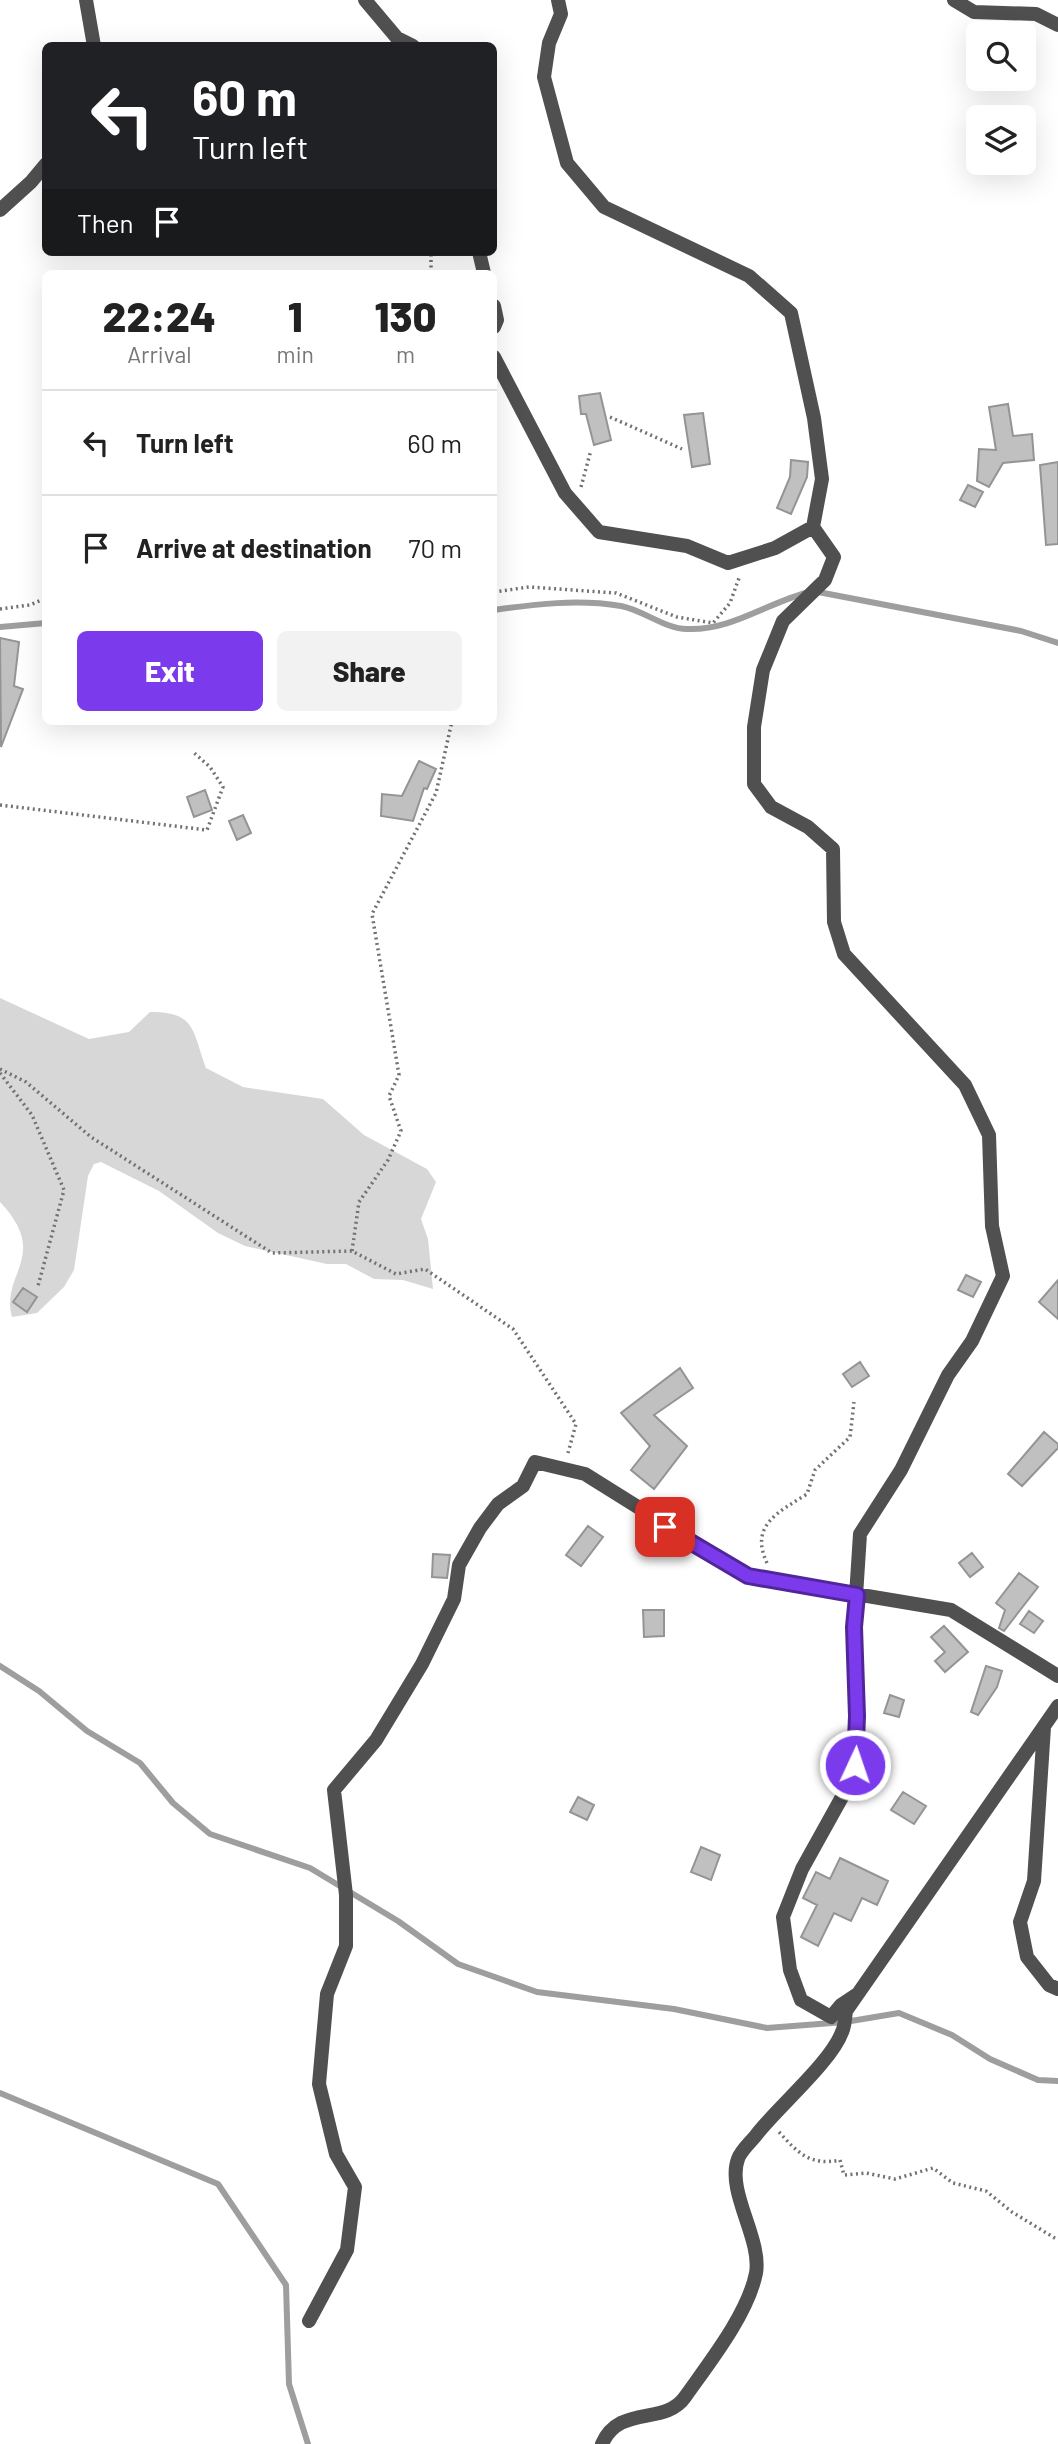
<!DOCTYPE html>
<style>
:root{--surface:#fff;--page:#f2f2f2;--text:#222;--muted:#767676;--line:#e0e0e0;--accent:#7c3aed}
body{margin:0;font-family:Barlow,sans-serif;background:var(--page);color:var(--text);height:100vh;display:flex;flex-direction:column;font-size:26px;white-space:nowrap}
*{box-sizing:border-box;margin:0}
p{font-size:23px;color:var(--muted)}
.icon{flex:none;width:38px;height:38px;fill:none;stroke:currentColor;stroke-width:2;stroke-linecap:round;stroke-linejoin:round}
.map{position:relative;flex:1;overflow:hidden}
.drawer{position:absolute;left:42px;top:270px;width:455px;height:455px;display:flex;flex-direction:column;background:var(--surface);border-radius:10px;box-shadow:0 7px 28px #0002}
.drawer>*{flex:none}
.banner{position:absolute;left:42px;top:42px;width:455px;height:214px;border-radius:10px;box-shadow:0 7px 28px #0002;background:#202124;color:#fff;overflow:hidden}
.tools{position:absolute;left:966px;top:21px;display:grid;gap:14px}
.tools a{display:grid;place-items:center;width:70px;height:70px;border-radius:10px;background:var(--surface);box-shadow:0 7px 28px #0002;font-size:35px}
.pin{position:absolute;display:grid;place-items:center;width:60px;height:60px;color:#fff;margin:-30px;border-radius:14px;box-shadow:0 4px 10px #0006}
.me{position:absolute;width:77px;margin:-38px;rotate:3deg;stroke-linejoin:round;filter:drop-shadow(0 0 5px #0008)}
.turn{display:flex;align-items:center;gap:24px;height:147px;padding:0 35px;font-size:32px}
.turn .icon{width:91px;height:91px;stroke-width:2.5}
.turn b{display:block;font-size:49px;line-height:60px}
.then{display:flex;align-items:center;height:66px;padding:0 35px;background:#0003;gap:14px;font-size:26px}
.eta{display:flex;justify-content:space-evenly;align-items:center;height:119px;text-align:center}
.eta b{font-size:42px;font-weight:800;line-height:49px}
.button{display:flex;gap:14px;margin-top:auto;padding:14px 35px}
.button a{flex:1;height:80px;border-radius:10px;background:var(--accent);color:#fff;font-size:28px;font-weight:800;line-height:80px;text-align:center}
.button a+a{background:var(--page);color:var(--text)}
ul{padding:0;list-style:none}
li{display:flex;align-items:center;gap:21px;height:105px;padding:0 35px;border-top:2px solid var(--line)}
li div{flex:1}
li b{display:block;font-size:26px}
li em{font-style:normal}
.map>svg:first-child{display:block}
.green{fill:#d7d7d7}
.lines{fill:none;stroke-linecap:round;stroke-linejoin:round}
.stream{stroke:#9e9e9e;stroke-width:6}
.building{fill:#c0c0c0;stroke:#949494;stroke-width:2}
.path{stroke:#727272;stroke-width:3.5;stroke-dasharray:2 3.5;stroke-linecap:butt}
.minor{stroke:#505050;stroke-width:14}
.route-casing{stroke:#51269a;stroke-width:18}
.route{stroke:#7c3aed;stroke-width:12}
</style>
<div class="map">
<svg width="1058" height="2444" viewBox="0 0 1058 2444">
<rect width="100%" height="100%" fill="#fff"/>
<!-- green -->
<path class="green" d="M 0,998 L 89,1039 L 129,1032 L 150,1012 C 196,1012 192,1030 206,1068 L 243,1087 L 323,1099 L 364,1135 L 427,1169 L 436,1182 L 421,1219 L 428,1239 L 433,1289 L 403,1280 L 374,1279 L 346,1264 L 327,1264 L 245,1246 L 218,1233 L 159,1191 L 101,1162 L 94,1164 L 88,1176 L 74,1270 L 64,1287 L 37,1313 L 12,1317 C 0,1273 51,1256 0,1202 Z"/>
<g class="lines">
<!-- stream -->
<path class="stream" d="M 494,610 C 536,604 578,599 621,606 C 643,610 665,629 687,629 C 733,631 769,601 813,591 L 1021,631 L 1058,643
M 0,627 L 46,623
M 0,1666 L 39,1691 L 87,1731 L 140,1763 L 173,1803 L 210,1834 L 310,1868 L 398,1921 L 458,1964 L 537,1992 L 674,2009 L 767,2028 L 845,2022 L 899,2013 L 952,2035 L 990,2059 L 1038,2080 L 1058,2081
M 0,2093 L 218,2184 L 286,2285 L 289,2384 L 308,2444"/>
</g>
<!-- building -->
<path class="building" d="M 600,393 L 611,440 L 594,445 L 586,414 L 581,414 L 579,396 Z
M 1008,404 L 1013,436 L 1032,434 L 1034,460 L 1003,463 L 989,487 L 977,481 L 979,449 L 996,450 L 989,407 Z
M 703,413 L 710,464 L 692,467 L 684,415 Z
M 791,460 L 808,462 L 807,477 L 791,514 L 777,508 L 790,477 Z
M 1058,462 L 1058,544 L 1046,545 L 1040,465 Z
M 968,485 L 983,492 L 975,507 L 960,500 Z
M 0,638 L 19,642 L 14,686 L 23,689 L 1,747 Z
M 419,761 L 436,769 L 427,789 L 424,788 L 413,821 L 381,816 L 382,794 L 402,796 Z
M 205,790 L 212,810 L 194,817 L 187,797 Z
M 243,815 L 251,833 L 237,840 L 229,821 Z
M 966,1275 L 981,1282 L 973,1297 L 958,1290 Z
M 1058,1280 L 1058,1319 L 1039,1302 Z
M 23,1288 L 37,1297 L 27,1312 L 13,1302 Z
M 860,1362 L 869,1376 L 852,1387 L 843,1374 Z
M 680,1368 L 693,1388 L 654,1415 L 687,1446 L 654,1489 L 631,1470 L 650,1446 L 621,1413 Z
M 1044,1432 L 1058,1444 L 1058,1448 L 1022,1486 L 1008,1474 Z
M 588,1526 L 603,1537 L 581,1566 L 566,1555 Z
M 972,1553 L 983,1567 L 970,1577 L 959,1563 Z
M 433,1554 L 450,1555 L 447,1578 L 432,1577 Z
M 1019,1573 L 1038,1587 L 1004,1631 L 999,1628 L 1005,1610 L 996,1603 Z
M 643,1610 L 664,1610 L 664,1636 L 644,1637 Z
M 1029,1611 L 1043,1621 L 1034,1633 L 1020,1624 Z
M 944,1626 L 968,1652 L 945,1672 L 935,1661 L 945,1652 L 931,1637 Z
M 986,1666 L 1002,1671 L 997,1687 L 978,1715 L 971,1712 Z
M 890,1695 L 904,1700 L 899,1717 L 884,1713 Z
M 903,1792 L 926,1806 L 914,1824 L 891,1810 Z
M 578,1797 L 594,1805 L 587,1820 L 570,1812 Z
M 701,1847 L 720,1855 L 711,1880 L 691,1872 Z
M 840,1858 L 888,1881 L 877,1905 L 862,1898 L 851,1921 L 834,1913 L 818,1946 L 801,1937 L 817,1905 L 803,1898 L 816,1872 L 830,1879 Z"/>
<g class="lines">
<!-- path -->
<path class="path" d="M 431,273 L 431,252
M 610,417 L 682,449
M 581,487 L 591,450
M 494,592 L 529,587 L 616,593 L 677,617 L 713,623 L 730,603 L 739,578
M 0,609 L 30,605 L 46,598
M 0,805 L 207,830 L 223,787 L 210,767 L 192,751
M 0,1069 L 26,1082 L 91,1137 L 272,1253 L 352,1251 L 396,1274 L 425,1269 L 513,1329 L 576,1424 L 568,1453
M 0,1073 L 32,1115 L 64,1190 L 38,1286
M 352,1251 L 359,1202 L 388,1160 L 401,1131 L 389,1096 L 399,1075 L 372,914 L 436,793 L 452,721
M 767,1563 C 749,1525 779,1512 807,1494 L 815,1470 L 850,1437 L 854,1402
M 779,2132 C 798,2153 810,2166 840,2160 L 844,2175 L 866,2173 L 895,2179 L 933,2168 L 953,2183 L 986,2191 L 1012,2212 L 1058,2240"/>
<!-- minor -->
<path class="minor" d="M 86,0 L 94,46
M 365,0 L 397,38 L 413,46
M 954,0 L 974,12 L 1036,14 L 1058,25
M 0,210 L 31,182 L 46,164
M 479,252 L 484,273
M 494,306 L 497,320 L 494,327
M 494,357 L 565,493 L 599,532 L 687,546 L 728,563 L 775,548 L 813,527 L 822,479 L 814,418 L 791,313 L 749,276 L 604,207 L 567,163 L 544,77 L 549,43 L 561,14 L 558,0
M 813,527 L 834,557 L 825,580 L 783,621 L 763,670 L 754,727 L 754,784 L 771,807 L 808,827 L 833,849 L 834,922 L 844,954 L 965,1085 L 989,1135 L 992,1226 L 1003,1276 L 972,1341 L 948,1375 L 901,1470 L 860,1534 L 854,1627 L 857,1716 L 854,1765 L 847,1788 L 802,1869 L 783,1917 L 790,1970 L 801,2000 L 831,2017 L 841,2005 L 856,1995
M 1044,1727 L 1034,1881 L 1020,1922 L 1027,1957 L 1049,1985 L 1058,1989
M 309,2321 L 347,2250 L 355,2187 L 336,2154 L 319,2084 L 327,1994 L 346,1946 L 346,1895 L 334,1790 L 376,1740 L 422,1664 L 454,1599 L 459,1565 L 480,1528 L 498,1504 L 523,1486 L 535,1462 L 585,1474 L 748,1576 L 951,1610 L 1058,1676
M 602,2444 C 619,2404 665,2426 685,2397 C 709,2363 748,2314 756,2273 C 762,2239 726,2191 738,2159 C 741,2150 752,2141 757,2134 C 779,2106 831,2062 842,2032 C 845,2026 845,2017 846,2011 L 1058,1706"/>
</g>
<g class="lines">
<defs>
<path id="route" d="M 665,1527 L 748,1576 L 857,1595 L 854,1627 L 857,1716 L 855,1765"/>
</defs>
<!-- route casing -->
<use href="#route" class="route-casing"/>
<!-- route -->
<use href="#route" class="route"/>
</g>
</svg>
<div class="tools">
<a><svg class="icon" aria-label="search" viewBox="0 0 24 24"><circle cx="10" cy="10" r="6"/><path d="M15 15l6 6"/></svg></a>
<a><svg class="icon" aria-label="layers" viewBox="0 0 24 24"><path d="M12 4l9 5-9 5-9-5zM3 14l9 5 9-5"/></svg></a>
</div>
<div class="pin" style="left:665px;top:1527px;background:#d93025"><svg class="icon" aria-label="arrive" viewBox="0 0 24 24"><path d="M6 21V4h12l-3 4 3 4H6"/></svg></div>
<svg class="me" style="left:855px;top:1765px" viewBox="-20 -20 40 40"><circle r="17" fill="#7c3aed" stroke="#fff" stroke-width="3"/><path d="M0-11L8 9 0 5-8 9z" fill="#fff"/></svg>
<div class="banner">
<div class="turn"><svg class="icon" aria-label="left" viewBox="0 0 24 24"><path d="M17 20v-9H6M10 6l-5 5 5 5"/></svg><div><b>60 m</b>Turn left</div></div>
<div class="then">Then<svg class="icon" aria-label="arrive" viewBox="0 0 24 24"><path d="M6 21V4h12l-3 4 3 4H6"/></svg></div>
</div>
<section class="drawer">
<div class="eta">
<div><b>22:24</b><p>Arrival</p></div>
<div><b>1</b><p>min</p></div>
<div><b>130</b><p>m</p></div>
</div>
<ul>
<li><svg class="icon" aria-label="left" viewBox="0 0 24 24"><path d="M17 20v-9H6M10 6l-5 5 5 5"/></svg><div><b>Turn left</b></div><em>60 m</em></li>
<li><svg class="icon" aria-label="arrive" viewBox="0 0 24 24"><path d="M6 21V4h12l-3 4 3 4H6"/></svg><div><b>Arrive at destination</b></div><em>70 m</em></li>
</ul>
<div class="button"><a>Exit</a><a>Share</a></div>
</section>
</div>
